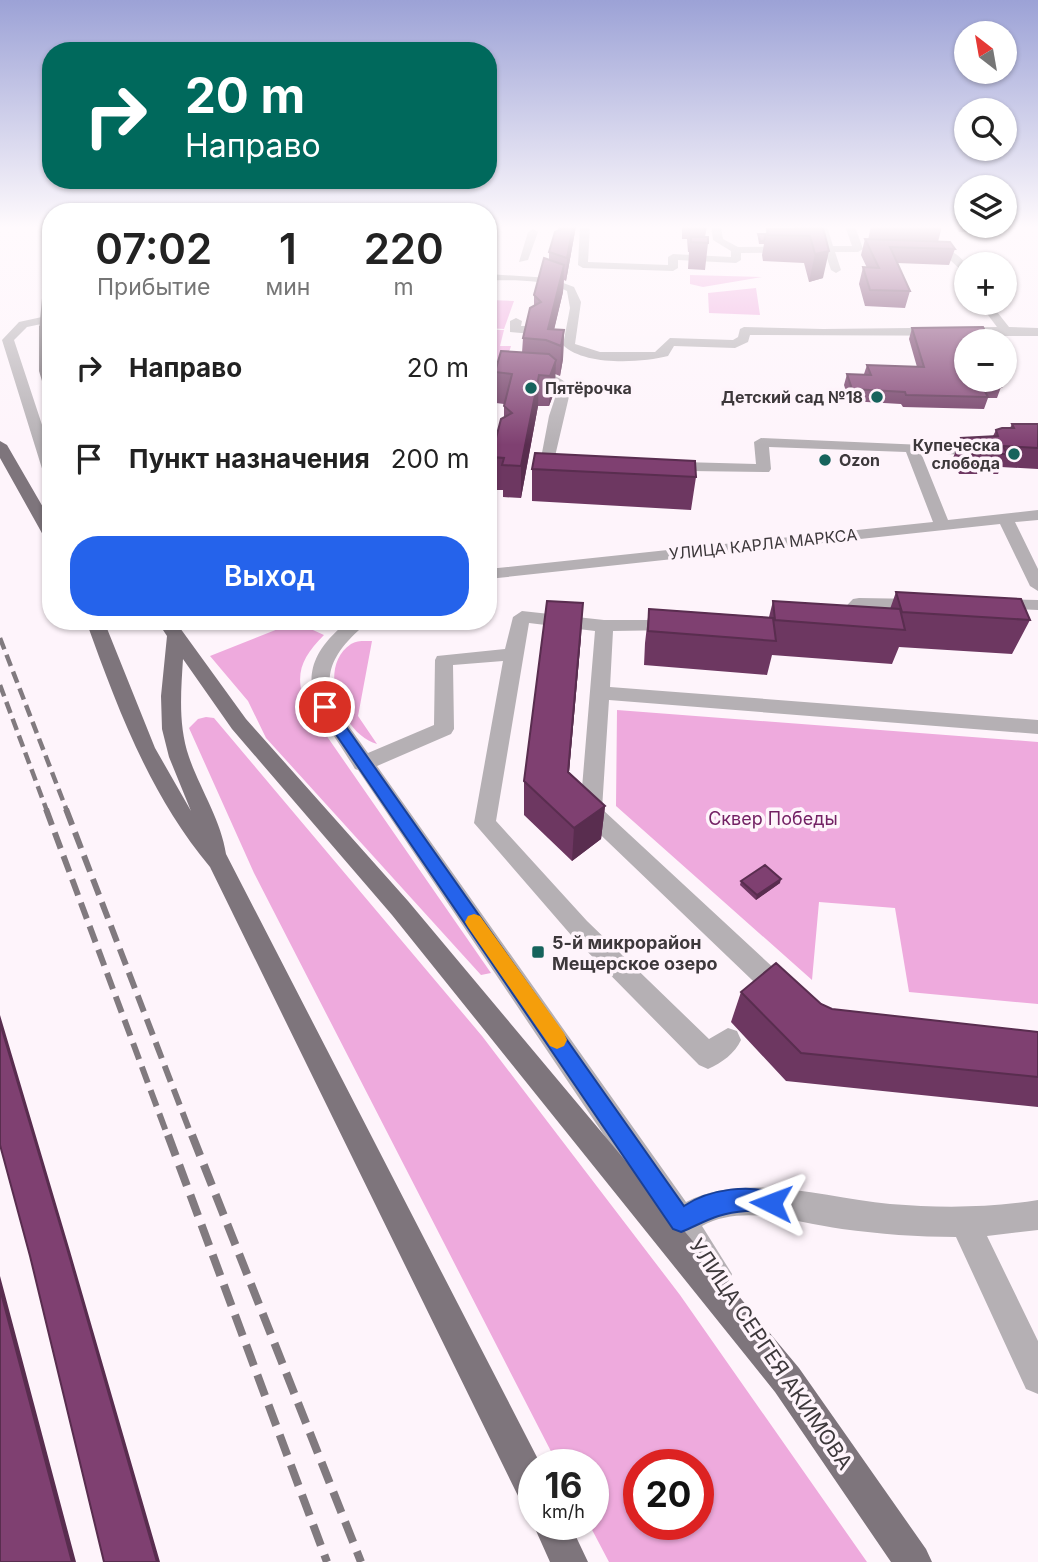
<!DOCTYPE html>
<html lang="ru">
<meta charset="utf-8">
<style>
:root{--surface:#fff;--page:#f6f6f6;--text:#222;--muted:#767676;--accent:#2563eb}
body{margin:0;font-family:Inter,sans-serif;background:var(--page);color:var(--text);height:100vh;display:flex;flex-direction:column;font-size:26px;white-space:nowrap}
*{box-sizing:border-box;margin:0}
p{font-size:23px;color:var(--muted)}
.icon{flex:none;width:38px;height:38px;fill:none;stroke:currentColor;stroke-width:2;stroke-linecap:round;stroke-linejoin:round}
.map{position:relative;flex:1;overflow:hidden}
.details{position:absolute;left:42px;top:203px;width:455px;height:427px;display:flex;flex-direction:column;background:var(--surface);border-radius:28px;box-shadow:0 2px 5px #0004}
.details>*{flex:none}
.hud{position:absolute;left:42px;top:42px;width:455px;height:147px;border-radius:28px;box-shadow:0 2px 5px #0004;background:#00695c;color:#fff;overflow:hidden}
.needle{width:46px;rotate:329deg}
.tools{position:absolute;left:954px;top:21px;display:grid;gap:14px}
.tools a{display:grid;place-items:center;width:63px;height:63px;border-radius:50%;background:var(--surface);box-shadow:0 2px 5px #0004;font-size:35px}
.speed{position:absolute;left:518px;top:1449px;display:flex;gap:14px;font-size:35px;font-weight:700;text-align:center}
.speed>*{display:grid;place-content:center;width:91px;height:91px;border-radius:50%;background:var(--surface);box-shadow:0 2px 5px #0004;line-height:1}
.speed small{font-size:18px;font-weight:400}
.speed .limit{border:10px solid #d22;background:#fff;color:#111}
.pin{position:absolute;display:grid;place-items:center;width:60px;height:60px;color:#fff;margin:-30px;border:4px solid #fff;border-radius:50%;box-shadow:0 2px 7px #0007}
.me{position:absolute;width:77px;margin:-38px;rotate:273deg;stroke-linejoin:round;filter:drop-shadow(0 0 5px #0008)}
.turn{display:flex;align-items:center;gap:24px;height:147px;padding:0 28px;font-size:32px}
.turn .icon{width:91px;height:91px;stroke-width:2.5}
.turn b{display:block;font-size:49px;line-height:60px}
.eta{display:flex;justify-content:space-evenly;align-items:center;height:119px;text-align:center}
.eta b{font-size:42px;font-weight:600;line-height:49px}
.cta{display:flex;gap:14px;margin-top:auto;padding:14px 28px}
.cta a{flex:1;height:80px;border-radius:28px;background:var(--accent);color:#fff;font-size:28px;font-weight:600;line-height:80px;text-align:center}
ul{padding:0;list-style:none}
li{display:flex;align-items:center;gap:21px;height:91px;padding:0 28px}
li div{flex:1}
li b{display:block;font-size:26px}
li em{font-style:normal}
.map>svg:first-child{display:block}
.green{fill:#ead;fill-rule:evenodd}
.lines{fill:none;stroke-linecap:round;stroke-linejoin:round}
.minor{fill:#b5b0b4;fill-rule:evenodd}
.major{fill:#7e757c;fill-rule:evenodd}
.rail-far2{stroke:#817a7f;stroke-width:4.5;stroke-dasharray:12 6;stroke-linecap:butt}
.rail-far1{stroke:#817a7f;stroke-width:6;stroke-dasharray:17 8;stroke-linecap:butt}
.rail{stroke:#817a7f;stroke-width:8;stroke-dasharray:22 10;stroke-linecap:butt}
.major-bridge{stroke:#7e757c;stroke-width:11}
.wall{fill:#6d3761}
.shaded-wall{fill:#592d4f}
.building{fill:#7f4071;stroke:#592d4f;stroke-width:2}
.route{fill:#2563eb;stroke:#184099;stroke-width:2}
.slow{fill:#f59e0b}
.poi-dot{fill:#16635c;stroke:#fef4fb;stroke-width:2.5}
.labels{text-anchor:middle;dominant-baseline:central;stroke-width:7;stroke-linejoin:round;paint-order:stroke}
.far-poi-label{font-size:16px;font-weight:bold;fill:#3d383b;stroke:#fef4fb;text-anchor:start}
.far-street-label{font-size:16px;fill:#3d383b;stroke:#fef4fb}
.park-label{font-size:18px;fill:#732164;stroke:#fef4fb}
.poi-label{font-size:18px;font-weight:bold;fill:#3d383b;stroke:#fef4fb;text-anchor:start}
.near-street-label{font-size:21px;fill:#3d383b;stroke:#fef4fb}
</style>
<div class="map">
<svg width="1038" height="1562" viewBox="0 0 1038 1562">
<rect width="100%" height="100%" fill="#fef4fb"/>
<!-- green -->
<path class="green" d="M 690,275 L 762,277 L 703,287 L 690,284 Z
M 756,288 L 760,315 L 709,313 L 708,293 Z
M 488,300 L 514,301 L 504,329 L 488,328 Z
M 488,330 L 504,330 L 500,346 L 511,346 L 504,368 L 488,371 Z
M 271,621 L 293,621 L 324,635 C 300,659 293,677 308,709 L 491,973 L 481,975 L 266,738 L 248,701 L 210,656 L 278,629 Z
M 372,641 L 358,716 L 377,744 C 343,735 315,668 351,644 C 357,640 366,641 372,641 Z
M 617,710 L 1038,742 L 1038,1004 L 909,992 L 895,908 L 819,902 L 812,980 L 616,806 Z
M 206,717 L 214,718 L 482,1036 L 680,1295 L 867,1562 L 609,1562 L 589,1524 L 593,1524 L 593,1465 L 558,1465 L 254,873 L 189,728 L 198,719 ZM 639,1465 L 698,1465 L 698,1524 L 639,1524 Z"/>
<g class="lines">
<!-- minor -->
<path class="minor" d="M 488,226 L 496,226 L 491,236 L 488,237 Z
M 580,226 L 590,226 L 588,262 L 668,265 L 668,257 L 673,254 L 731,257 L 731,251 L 713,240 L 711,226 L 721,226 L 723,239 L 738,247 L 823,246 L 817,226 L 827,226 L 833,246 L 852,246 L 845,226 L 855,226 L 863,249 L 858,252 L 835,252 L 841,270 L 836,273 L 831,270 L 825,252 L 741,253 L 741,260 L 736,263 L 678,260 L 678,268 L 673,271 L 583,268 L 578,265 Z
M 533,229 L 538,232 L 528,260 L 519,262 L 528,232 Z
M 925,247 C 943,248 955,249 966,264 L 966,275 L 946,256 L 921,252 L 920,250 Z
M 488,274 L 550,278 L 574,287 L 581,302 L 575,344 L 600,352 L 655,352 L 670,338 L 733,340 L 738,337 L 740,329 L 744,327 L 823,329 L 997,327 L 979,303 L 990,303 L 1009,327 L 1038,328 L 1038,336 L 750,335 L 748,342 L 735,348 L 674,346 L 668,356 C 641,363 584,366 563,345 L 570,308 L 567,291 C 543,278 514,281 488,280 Z
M 51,315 L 51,322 L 27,327 L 14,340 L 51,452 L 51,479 L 44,475 L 2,340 L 19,322 Z
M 516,318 L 522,321 L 521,326 L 532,326 L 538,330 L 532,334 L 510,332 L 510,321 Z
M 488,368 C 514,371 554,366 571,388 L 549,482 L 539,482 L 537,479 L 549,416 L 558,389 L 549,382 L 488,376 Z
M 999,433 L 1038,435 L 1038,443 L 1001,441 L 972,455 L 921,453 L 948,520 L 1038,510 L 1038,520 L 1015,522 L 1038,569 L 1038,591 L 1030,586 L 1000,524 L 488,579 L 488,569 L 933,522 L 906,452 L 769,447 L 771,469 L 769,472 L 690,471 L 690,479 L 683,483 L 676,479 L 675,466 L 682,462 L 756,464 L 754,442 L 761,438 L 970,447 Z
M 488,439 L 503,440 L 510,444 L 503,448 L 488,447 Z
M 859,598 L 920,599 L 929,604 L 920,609 L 864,608 L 842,631 L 830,631 L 827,627 L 830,623 L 853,599 Z
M 997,599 L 1038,600 L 1038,610 L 991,608 L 988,604 L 991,600 Z
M 522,611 L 604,620 L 681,620 L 684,624 L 681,628 L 675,630 L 613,631 L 610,687 L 1038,720 L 1038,734 L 609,700 L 602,809 L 791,984 L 795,992 L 791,1000 L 782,1003 L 773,1000 L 583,818 L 580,812 L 595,631 L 529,623 L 496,821 L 587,921 L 709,1039 L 728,1028 L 737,1031 L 741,1040 C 735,1053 722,1063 708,1069 L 699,1065 L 571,935 L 474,823 L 503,661 L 453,665 L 454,729 L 451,734 L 377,766 L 686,1202 C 745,1171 825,1198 890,1204 C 940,1208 988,1208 1038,1200 L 1038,1230 L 987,1236 L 1038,1341 L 1038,1394 L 1026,1389 L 956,1237 C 918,1237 879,1234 842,1229 C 798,1223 743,1203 702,1226 L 732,1274 L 727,1285 L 716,1290 L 705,1285 L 358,770 L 355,769 C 326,719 282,680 340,628 L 328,625 L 325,621 L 403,621 L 394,627 L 359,630 C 306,678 335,706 368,753 L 434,725 L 435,660 L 437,656 L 505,649 L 513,617 Z"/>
<!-- major -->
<path class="major" d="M 45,323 L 51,326 L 51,395 L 45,391 L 39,371 L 39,326 Z
M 0,441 L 7,445 L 51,521 L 51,540 L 43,535 L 0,458 Z
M 86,621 L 104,621 L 155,748 L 191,811 L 169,757 L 162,729 L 161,696 L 167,636 L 157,621 L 175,621 L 246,719 L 408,901 L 799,1368 L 926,1549 L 932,1562 L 891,1562 L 775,1392 L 392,915 L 232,729 L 183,659 C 181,692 178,725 189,757 C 200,789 221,820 226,854 L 541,1465 L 534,1465 L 534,1507 L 521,1502 L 210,867 C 149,794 118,709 86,621 Z
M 534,1522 L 534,1524 L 570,1524 L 588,1562 L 550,1562 L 533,1524 Z"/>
<!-- rail-far2 -->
<path class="rail-far2" d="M 0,638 L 67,811
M 0,685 L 47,811"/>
<!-- rail-far1 -->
<path class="rail-far1" d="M 46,809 L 168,1137
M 66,809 L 192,1137"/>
<!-- rail -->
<path class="rail" d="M 168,1135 L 327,1562
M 192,1135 L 361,1562"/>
<!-- major-bridge -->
<path class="major-bridge" d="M 45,326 L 51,260"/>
</g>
<!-- wall -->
<path class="wall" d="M 546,226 L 576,226 L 566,281 L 564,280 L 563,292 L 554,329 L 564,330 L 563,359 L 560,376 L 555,374 L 555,390 L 549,406 L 538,406 L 521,498 L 503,497 L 503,490 L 492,490 L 491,457 L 504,417 L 504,404 L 496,403 L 495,372 L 522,353 L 523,338 L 534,306 L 534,295 L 549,260 L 549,252 L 558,231 L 558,228 Z
M 682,226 L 707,226 L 705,237 L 708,243 L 705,270 L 688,269 L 689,252 L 688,252 L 687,239 L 682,239 Z
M 794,226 L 821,226 L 823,278 L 809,282 L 804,263 L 763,261 L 762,255 L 764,244 L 759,244 L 758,237 L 758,234 L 766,234 L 767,229 L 794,229 Z
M 871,226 L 942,226 L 938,242 L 955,249 L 949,265 L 897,263 L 910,291 L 905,308 L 865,306 L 859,284 L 863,267 L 867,268 L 861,255 L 865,239 L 868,240 Z
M 956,226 L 979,226 L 977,232 L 959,232 Z
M 912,328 L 966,341 L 1001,387 L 997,398 L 988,398 L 984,409 L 903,407 L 901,404 L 849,401 L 844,385 L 847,374 L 864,374 L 867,365 L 917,367 L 909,339 Z
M 1012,424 L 1038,424 L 1038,469 L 1001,467 L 998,474 L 959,474 L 953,458 L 961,438 L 993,436 L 996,430 L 1010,428 Z
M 532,469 L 696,477 L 691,510 L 532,501 Z
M 896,592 L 1030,620 L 1012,654 L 899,647 L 892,664 L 772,655 L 767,675 L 644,665 L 645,643 L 649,609 L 769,617 L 773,601 L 890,609 Z
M 581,637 L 569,772 L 605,806 L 601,839 L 572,861 L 524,815 L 524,781 Z
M 741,881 L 780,883 L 756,900 L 740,885 Z
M 741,992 L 821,1004 L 832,1009 L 1038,1032 L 1038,1107 L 786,1081 L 731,1022 Z"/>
<!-- shaded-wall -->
<path class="shaded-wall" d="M 573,226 L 576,226 L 566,281 L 567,258 Z
M 829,251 L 823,278 L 809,282 L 815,254 Z
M 564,265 L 563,292 L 551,343 L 548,329 Z
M 564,330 L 563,359 L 560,376 L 561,346 Z
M 556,360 L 555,390 L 549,406 L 550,376 Z
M 539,375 L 538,406 L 521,498 L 521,466 Z
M 583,603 L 581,637 L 566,805 L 568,772 Z
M 605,806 L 601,839 L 572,861 L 574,828 Z
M 781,879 L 780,883 L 756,900 L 757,895 Z
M 0,1015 L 70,1251 L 160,1562 L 157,1562 L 0,1023 Z
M 0,1276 L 76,1562 L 72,1562 L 0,1289 Z"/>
<!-- building -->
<path class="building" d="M 563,226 L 573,226 L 567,258 L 549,252 L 555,232 L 564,228 Z
M 823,228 L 829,251 L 815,254 L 810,236 L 768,235 L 767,229 Z
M 758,234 L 766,234 L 764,241 L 760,241 Z
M 691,237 L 708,237 L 708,243 L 691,242 Z
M 865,239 L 950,242 L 955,249 L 890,247 L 910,291 L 870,290 L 863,267 L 879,268 Z
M 544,258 L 564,265 L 548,329 L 564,330 L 561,346 L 546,340 L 523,338 L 530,308 L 541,302 L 534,295 Z
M 983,327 L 990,341 L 966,341 L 966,380 L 998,380 L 1001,387 L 982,386 L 988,397 L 906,395 L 905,392 L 852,389 L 847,374 L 871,375 L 867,365 L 924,367 L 912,328 Z
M 501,351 L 549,354 L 556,360 L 550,376 L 539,375 L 521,466 L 502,465 L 504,458 L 491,457 L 501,419 L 512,413 L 504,406 L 512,374 L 495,372 Z
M 1012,424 L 1038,424 L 1038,448 L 1003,446 L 1007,454 L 967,454 L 961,438 L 998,436 L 996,430 L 1002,428 L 1014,428 Z
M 535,453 L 695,461 L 696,477 L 532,469 Z
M 896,592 L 1021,599 L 1030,620 L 902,612 Z
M 547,601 L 583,603 L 568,772 L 605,806 L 574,828 L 524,781 Z
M 773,601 L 900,609 L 905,630 L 775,620 Z
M 649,609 L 773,618 L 776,641 L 648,631 Z
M 765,865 L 781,879 L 757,895 L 741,881 Z
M 776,963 L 821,1004 L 832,1009 L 1038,1032 L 1038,1077 L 801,1053 L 741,992 Z
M 0,1023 L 67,1248 L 157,1562 L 104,1562 L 30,1256 L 0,1145 Z
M 0,1289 L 72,1562 L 0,1562 Z"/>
<!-- sky -->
<linearGradient id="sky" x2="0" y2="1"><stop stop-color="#9ca2d6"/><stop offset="0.51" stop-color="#fffafd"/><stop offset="1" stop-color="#fffafd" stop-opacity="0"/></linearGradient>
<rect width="1038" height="445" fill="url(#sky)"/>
<!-- route -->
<path class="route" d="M 325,702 L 330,704 L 684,1206 C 709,1189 751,1183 779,1195 L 782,1203 L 779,1211 C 767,1216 758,1210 746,1211 C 717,1213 705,1222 681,1232 L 673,1229 L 320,711 L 317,707 Z"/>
<!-- slow -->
<path class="slow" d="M 474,914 L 480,916 L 564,1033 L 567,1040 L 564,1046 L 557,1049 L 550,1046 L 468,927 L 465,922 L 468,916 Z"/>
<!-- markers -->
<g class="poi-dot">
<circle cx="531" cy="388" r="7"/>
<circle cx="877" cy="397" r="7"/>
<circle cx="1014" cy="454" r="7"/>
<circle cx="825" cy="460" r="7"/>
<rect x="531" y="945" width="14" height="14" rx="3.5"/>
</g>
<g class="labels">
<!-- far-poi labels -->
<g class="far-poi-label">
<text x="545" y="388">Пятёрочка</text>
<text x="863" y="397" text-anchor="end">Детский сад №18</text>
<text x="1000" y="445" text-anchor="end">Купеческа<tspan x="1000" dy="18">слобода</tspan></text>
<text x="839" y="460">Ozon</text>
</g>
<!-- far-street labels -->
<g class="far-street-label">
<text transform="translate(763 544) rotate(-6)">УЛИЦА КАРЛА МАРКСА</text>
</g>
<!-- park labels -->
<g class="park-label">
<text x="773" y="818">Сквер Победы</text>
</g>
<!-- poi labels -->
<g class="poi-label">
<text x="552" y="942">5-й микрорайон<tspan x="552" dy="21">Мещерское озеро</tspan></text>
</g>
<!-- near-street labels -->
<g class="near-street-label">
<text transform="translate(771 1354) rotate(56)">УЛИЦА СЕРГЕЯ АКИМОВА</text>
</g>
</g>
</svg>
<div class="tools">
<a><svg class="needle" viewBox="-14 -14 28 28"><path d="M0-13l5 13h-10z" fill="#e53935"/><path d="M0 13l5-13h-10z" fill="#767676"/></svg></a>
<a><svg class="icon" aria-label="search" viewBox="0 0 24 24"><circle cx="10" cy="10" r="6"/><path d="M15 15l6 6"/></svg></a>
<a><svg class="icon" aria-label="layers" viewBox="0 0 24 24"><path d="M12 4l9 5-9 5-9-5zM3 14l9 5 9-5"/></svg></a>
<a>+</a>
<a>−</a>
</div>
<div class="speed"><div>16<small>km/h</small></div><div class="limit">20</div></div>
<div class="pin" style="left:325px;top:707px;background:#d93025"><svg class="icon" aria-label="arrive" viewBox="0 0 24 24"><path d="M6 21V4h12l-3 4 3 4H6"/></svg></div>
<svg class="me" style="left:771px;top:1203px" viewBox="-20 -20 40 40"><path d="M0-17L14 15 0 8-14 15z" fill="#2563eb" stroke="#fff" stroke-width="4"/></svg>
<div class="hud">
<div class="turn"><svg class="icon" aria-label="right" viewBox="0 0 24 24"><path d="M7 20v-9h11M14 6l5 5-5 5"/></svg><div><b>20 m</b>Направо</div></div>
</div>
<section class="details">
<div class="eta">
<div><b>07:02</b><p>Прибытие</p></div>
<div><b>1</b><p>мин</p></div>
<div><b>220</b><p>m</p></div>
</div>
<ul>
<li><svg class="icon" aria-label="right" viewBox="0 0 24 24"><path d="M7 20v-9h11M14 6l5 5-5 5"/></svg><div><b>Направо</b></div><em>20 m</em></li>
<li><svg class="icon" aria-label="arrive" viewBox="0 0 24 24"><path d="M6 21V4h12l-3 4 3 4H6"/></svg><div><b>Пункт назначения</b></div><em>200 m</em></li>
</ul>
<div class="cta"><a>Выход</a></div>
</section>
</div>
